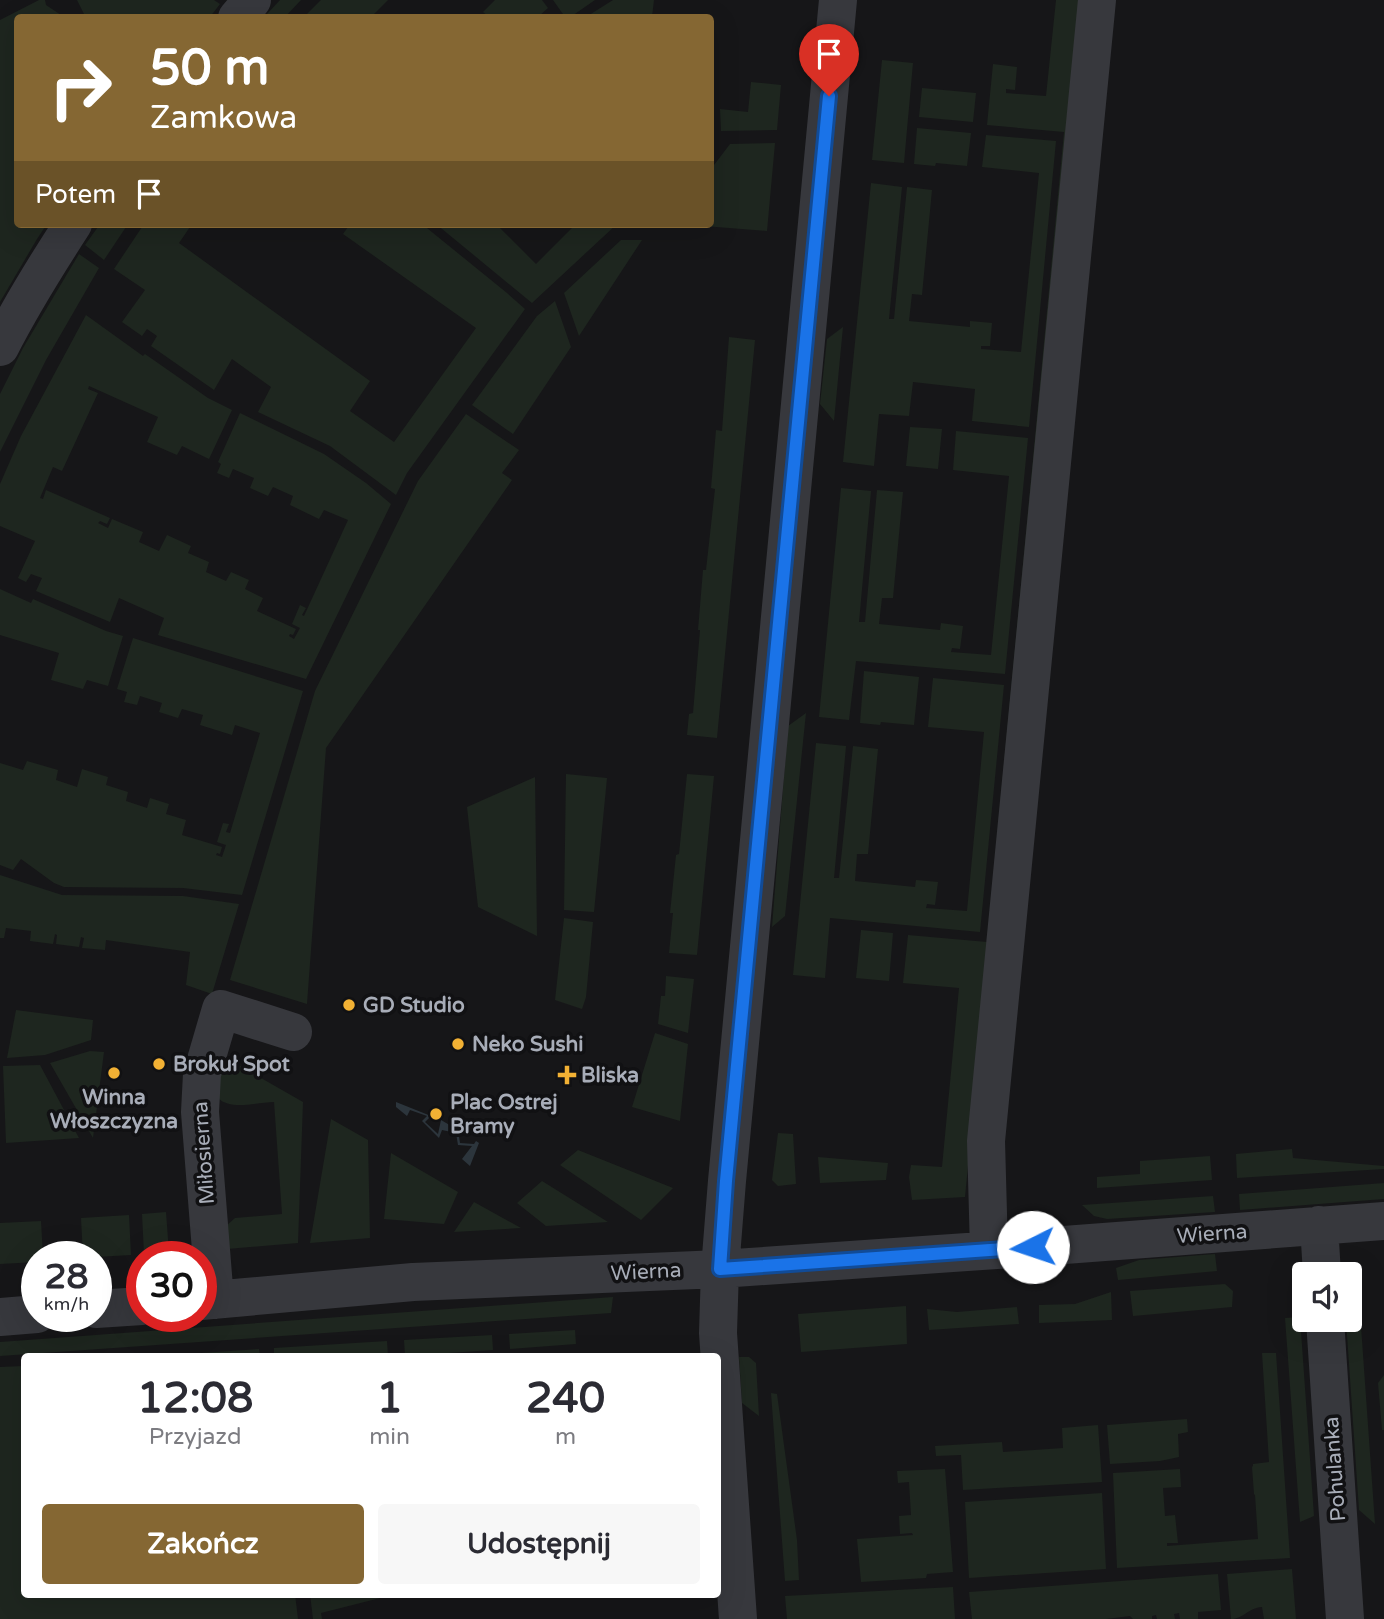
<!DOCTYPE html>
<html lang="pl">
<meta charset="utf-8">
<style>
:root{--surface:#fff;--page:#f7f7f7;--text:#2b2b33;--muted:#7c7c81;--accent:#856733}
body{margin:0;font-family:"Varela Round",sans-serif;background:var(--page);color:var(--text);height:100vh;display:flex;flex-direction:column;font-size:26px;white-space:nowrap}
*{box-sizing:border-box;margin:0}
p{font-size:23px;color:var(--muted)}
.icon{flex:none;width:38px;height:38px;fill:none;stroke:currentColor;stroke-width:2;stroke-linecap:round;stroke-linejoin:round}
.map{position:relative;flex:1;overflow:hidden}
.drawer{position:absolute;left:21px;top:1353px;width:700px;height:245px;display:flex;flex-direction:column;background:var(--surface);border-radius:7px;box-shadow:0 7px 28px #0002}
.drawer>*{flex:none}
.guide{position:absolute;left:14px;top:14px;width:700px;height:214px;border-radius:7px;box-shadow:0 7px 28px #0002;background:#856733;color:#fff;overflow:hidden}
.tools{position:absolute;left:1292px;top:1262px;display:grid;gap:14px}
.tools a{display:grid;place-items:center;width:70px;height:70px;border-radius:7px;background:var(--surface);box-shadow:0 7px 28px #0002;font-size:35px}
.speed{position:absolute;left:21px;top:1241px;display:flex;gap:14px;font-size:35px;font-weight:700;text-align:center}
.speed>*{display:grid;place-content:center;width:91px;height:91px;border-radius:50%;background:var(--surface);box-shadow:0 7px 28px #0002;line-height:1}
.speed small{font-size:18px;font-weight:400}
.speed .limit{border:10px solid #d22;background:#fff;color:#111}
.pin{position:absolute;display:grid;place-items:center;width:60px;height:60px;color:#fff;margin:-72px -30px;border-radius:50% 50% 50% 0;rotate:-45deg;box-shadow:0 0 7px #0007}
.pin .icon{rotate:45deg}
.me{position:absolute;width:77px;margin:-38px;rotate:266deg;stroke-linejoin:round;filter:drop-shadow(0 0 5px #0008)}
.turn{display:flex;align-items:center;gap:24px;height:147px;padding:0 21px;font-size:32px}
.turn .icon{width:91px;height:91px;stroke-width:2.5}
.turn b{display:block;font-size:49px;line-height:60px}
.then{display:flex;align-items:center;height:66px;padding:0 21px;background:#0003;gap:14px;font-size:26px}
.eta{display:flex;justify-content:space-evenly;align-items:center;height:119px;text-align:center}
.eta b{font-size:42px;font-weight:700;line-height:49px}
.button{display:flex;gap:14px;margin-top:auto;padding:14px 21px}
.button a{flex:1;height:80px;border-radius:7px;background:var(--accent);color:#fff;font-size:28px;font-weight:700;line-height:80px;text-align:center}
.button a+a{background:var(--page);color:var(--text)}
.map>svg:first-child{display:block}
.green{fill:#1e261f}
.water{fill:#2c353c}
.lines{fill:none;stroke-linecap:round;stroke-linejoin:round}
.minor{stroke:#37383d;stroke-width:38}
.route-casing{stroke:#114b97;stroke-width:18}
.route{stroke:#1a73e8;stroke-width:12}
.poi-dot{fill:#f2b134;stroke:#111113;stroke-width:2.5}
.labels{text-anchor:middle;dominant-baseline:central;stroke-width:7;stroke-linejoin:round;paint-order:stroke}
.poi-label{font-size:21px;font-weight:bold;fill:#a8adb8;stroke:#111113;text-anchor:start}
.street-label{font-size:21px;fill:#a8adb8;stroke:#111113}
</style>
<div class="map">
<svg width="1384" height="1619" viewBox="0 0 1384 1619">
<rect width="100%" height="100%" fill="#161618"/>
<!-- green -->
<path class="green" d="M 39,0 L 45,0 L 46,5 L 64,17 L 18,18 L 18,224 L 47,224 L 37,239 L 0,302 L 0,20 Z
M 77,0 L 214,0 L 220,4 L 210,17 L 86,18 Z
M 280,0 L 301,0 L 285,17 L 272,17 L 267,14 Z
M 321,0 L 388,0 L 371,17 L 304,17 Z
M 495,0 L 542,0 L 548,8 L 538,17 L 489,17 L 483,12 Z
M 553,0 L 595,0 L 569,18 L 565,17 Z
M 613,0 L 654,0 L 652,17 L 586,17 Z
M 1056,0 L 1080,0 L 965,1197 L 912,1200 L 909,1177 L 911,1165 L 942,1167 L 959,988 L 903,983 L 908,935 L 987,942 L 1064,132 L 987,125 L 993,64 L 1017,67 L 1015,90 L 1006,89 L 1006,93 L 1046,96 Z
M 882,60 L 913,63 L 904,163 L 872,160 Z
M 751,82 L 781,85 L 777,130 L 721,131 L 720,109 L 748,112 Z
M 922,88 L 976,93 L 973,122 L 919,117 Z
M 917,128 L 971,133 L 967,166 L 936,163 L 935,166 L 914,164 Z
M 986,135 L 1056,141 L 1029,427 L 972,421 L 975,389 L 913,382 L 909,416 L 879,414 L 874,466 L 843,462 L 871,183 L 902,187 L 889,319 L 894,319 L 907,187 L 932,190 L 922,295 L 912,294 L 909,321 L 970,327 L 970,321 L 992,323 L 990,346 L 981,346 L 981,349 L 1021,352 L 1039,173 L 982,167 Z
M 775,143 L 767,231 L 678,224 L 710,224 L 711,169 L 730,144 Z
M 100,224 L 128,224 L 104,260 L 85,245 Z
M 144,224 L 192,224 L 179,243 L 370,381 L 350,411 L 394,442 L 476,328 L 343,234 L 350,224 L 422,224 L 507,293 L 525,309 L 407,473 L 396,495 L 330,446 L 258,412 L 271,387 L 232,359 L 214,390 L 151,346 L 157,336 L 147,329 L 142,336 L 122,322 L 145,290 L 114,269 Z
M 436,224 L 496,224 L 536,264 L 576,224 L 617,224 L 532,303 Z
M 621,240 L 642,240 L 579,336 L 564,293 Z
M 79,254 L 99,268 L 46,360 L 0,452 L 0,394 L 23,348 Z
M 555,301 L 571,347 L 513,434 L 472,405 L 537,316 Z
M 86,315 L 143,356 L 145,354 L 208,398 L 232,410 L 209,459 L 182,446 L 177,455 L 147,442 L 158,417 L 89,386 L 88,389 L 98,393 L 62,471 L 53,467 L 40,498 L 43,499 L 46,490 L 110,518 L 107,524 L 100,521 L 98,523 L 108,528 L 112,519 L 143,532 L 139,542 L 159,551 L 167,535 L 191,546 L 188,553 L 209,562 L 206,572 L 226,581 L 231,572 L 249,580 L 245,589 L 263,598 L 257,611 L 296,629 L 293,635 L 290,634 L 289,636 L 294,639 L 300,628 L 292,624 L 300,605 L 306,608 L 302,615 L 304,616 L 348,520 L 324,510 L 319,519 L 290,505 L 293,496 L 273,487 L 268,496 L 250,488 L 254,478 L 233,469 L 229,478 L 217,473 L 221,464 L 218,462 L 240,413 L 324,454 L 366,483 L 391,504 L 306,679 L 158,635 L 164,618 L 119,598 L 110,622 L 36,591 L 42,578 L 31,574 L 26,582 L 18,578 L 35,541 L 0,526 L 0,484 L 21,436 Z
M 843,327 L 834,421 L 820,404 L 827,339 Z
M 729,337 L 755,340 L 717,738 L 687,735 L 689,714 L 693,713 L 700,630 L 698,630 L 703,570 L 706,570 L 715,489 L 711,488 L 716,430 L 722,431 Z
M 466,414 L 519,450 L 502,473 L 512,480 L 326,748 L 307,1004 L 230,980 L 315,691 L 418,481 Z
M 910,427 L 942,429 L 938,469 L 906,466 Z
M 956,431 L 1028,438 L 1005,674 L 856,661 L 849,720 L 819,717 L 841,488 L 871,491 L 859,622 L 865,622 L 877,490 L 903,492 L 893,598 L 882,598 L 879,624 L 940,630 L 941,623 L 963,626 L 960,649 L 952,648 L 951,652 L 991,655 L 1009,476 L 953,470 Z
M 0,589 L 31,603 L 33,599 L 106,631 L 123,636 L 108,686 L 87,680 L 83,689 L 51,680 L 59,653 L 0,635 Z
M 133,638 L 303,691 L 242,895 L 183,888 L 64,887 L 54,883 L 21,859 L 13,870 L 0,865 L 0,763 L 23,770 L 27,761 L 58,770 L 56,780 L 77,787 L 82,769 L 108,777 L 106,785 L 128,792 L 126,801 L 147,808 L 150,798 L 169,804 L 166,814 L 186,820 L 182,835 L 222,847 L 220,854 L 217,853 L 216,855 L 222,857 L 226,845 L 217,842 L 223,823 L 229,824 L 226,832 L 230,833 L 260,733 L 235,725 L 232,735 L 200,725 L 203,715 L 182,709 L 178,718 L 159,712 L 162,703 L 140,696 L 137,705 L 124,702 L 127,692 L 117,689 Z
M 864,671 L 919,677 L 914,725 L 881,722 L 880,725 L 860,723 Z
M 933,678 L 1004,685 L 980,932 L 830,918 L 825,978 L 793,975 L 816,743 L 846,746 L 834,878 L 839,878 L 853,746 L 878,749 L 868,854 L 857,854 L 855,881 L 915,887 L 916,880 L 938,882 L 935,905 L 927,904 L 926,908 L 967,911 L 984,732 L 928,727 Z
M 806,713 L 785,916 L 772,927 L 788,726 Z
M 566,774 L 607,778 L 594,912 L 564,910 Z
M 687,774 L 714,776 L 697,955 L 669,953 L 673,913 L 670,913 L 676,855 L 679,854 Z
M 535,777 L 537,936 L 478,907 L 467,807 Z
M 0,875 L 62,895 L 183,896 L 239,904 L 212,994 L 186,985 L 190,952 L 106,940 L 105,950 L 82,948 L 84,938 L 81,937 L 79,947 L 56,944 L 57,935 L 55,934 L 53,944 L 30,941 L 31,931 L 6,928 L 4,938 L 0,938 Z
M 564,918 L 593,922 L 586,997 L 582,1009 L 555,1000 Z
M 861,930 L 893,933 L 889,981 L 856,978 Z
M 666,976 L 694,979 L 688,1033 L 658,1024 L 661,996 L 665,996 Z
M 16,1010 L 93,1020 L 91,1040 L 45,1055 L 7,1058 Z
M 655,1033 L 688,1044 L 680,1121 L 632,1107 Z
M 90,1051 L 104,1052 L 93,1138 L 50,1063 Z
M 221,1055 L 303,1102 L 298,1243 L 227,1249 L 226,1226 L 235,1218 L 282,1214 L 274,1102 C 257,1102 231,1111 218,1098 Z
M 40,1065 L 79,1138 L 6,1143 L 3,1066 Z
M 331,1119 L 368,1140 L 370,1238 L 310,1243 Z
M 778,1133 L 793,1134 L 796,1184 L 778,1186 L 772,1180 Z
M 1292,1149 L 1293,1158 L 1384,1166 L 1384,1169 L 1237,1178 L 1236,1154 Z
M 578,1150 L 673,1188 L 641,1220 L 560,1165 Z
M 391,1153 L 458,1192 L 444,1224 L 384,1219 Z
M 1210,1156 L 1212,1180 L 1097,1188 L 1097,1177 L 1140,1174 L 1140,1161 Z
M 818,1157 L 888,1163 L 886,1180 L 820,1183 Z
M 542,1181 L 608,1222 L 546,1226 L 517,1203 Z
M 1384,1183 L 1384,1199 L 1240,1210 L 1239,1194 Z
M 1213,1196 L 1215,1212 L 1107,1219 L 1094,1216 L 1082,1205 Z
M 474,1202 L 521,1228 L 454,1232 Z
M 166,1212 L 169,1252 L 144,1254 L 142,1214 Z
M 129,1215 L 131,1255 L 96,1257 L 83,1256 L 81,1218 Z
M 41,1221 L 43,1256 L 37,1256 L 37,1262 L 0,1264 L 0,1223 Z
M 1215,1254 L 1217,1271 L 1118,1280 L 1116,1268 L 1139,1260 Z
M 1225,1284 L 1233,1291 L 1232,1307 L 1133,1316 L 1130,1291 Z
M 1111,1292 L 1112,1320 L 1039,1323 L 1039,1305 L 1075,1304 Z
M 613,1297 L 611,1313 L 0,1356 L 0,1342 Z
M 906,1306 L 907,1344 L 801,1352 L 798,1314 Z
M 1017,1307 L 1019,1324 L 929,1330 L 927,1309 L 957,1312 Z
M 1360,1312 L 1375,1524 L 1359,1510 L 1346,1320 L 1349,1320 L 1349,1313 Z
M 1300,1317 L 1314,1516 L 1300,1522 L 1285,1318 Z
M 575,1330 L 576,1344 L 510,1349 L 509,1334 Z
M 492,1335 L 493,1350 L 405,1356 L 404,1340 Z
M 387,1341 L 388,1356 L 274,1356 L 274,1348 Z
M 259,1349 L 260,1356 L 158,1356 Z
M 1262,1353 L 1276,1353 L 1290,1558 L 1117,1568 L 1113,1473 L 1180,1469 L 1181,1487 L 1163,1488 L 1165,1516 L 1175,1515 L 1178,1543 L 1167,1543 L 1167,1546 L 1258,1539 L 1255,1495 L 1254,1494 L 1252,1467 L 1253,1466 L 1253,1464 L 1269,1462 Z
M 739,1357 L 749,1357 L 756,1363 L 759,1416 L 742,1403 Z
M 24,1366 L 24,1594 L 295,1594 L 298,1619 L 0,1619 L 0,1367 Z
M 1384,1375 L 1384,1430 L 1382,1430 L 1378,1383 Z
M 771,1393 L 777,1394 L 797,1540 L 799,1580 L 785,1581 Z
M 1187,1419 L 1188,1432 L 1178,1434 L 1179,1457 L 1160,1461 L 1110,1464 L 1107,1425 Z
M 1098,1425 L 1102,1482 L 963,1490 L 961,1455 L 936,1456 L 935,1446 L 1002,1442 L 1003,1452 L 1063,1448 L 1062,1428 Z
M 945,1469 L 953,1572 L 927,1574 L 926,1578 L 861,1582 L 857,1539 L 913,1535 L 912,1533 L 900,1534 L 899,1516 L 911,1515 L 909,1482 L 898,1483 L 897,1471 Z
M 1102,1493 L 1106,1569 L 969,1578 L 965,1502 Z
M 1292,1569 L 1296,1619 L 1264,1619 L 1262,1607 C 1248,1608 1243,1619 1231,1619 L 1227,1574 Z
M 1218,1574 L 1221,1610 L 1198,1612 L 1198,1619 L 1180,1619 L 1179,1613 L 1174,1614 L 1175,1619 L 1157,1619 L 1156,1615 L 1152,1616 L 1152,1619 L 1133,1619 L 1130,1616 L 1106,1619 L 972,1619 L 969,1592 Z
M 953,1587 L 955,1619 L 787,1619 L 785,1596 Z
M 310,1594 L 396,1594 L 321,1613 L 322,1619 L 313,1619 Z"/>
<!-- water -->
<path class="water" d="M 396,1102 L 431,1116 L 425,1122 L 438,1134 L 441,1120 L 458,1130 L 460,1143 L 474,1144 L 476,1141 L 479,1143 L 470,1166 L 462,1159 L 472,1146 L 458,1145 L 456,1133 L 442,1130 L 439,1138 L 422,1121 L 427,1116 L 410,1110 L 407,1116 L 396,1107 Z"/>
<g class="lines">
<!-- minor -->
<path class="minor" d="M 237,18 L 252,0
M 0,347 C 22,304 47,264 73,224
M 1319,1225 L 1322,1274
M 989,1250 L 986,1141 L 1097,0
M 215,1300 L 200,1112 L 202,1074 L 221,1009 L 293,1032
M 201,1301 L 413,1282 L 720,1269 L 1011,1249 L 1384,1221
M 96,1309 L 142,1306
M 0,1317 L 37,1314
M 1325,1320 L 1345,1619
M 738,1619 L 718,1333 L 720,1269 L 727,1181 L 838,0"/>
</g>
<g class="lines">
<defs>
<path id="route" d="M 829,96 L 726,1181 L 720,1269 L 1033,1247"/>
</defs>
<!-- route casing -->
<use href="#route" class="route-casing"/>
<!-- route -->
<use href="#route" class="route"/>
</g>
<!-- markers -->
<g class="poi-dot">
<circle cx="349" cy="1005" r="7"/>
<circle cx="458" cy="1044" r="7"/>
<circle cx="159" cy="1064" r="7"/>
<circle cx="114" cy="1073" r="7"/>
<path d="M563.5 1064.5h7v7h7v7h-7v7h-7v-7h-7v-7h7z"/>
<circle cx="436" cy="1114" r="7"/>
</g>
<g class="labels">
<!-- poi labels -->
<g class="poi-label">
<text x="363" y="1005">GD Studio</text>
<text x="472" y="1044">Neko Sushi</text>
<text x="173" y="1064">Brokuł Spot</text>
<text x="581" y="1075">Bliska</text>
<text x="114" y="1097" text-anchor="middle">Winna<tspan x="114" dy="24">Włoszczyzna</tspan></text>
<text x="450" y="1102">Plac Ostrej<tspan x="450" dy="24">Bramy</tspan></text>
</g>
<!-- street labels -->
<g class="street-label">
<text transform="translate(204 1153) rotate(-94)">Miłosierna</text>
<text transform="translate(1212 1234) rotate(-4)">Wierna</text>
<text transform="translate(646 1272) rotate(-3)">Wierna</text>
<text transform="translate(1335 1469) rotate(-94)">Pohulanka</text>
</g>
</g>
</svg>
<div class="tools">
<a><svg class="icon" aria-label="sound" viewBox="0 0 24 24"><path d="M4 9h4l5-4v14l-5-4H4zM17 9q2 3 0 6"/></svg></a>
</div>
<div class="speed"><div>28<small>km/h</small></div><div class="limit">30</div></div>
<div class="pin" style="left:829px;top:96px;background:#d93025"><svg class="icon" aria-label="arrive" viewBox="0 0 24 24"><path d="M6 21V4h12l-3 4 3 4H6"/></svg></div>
<svg class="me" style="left:1033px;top:1247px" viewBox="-20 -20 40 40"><circle r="19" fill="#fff"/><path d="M0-13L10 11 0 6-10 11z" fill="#1a73e8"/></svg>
<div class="guide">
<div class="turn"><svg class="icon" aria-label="right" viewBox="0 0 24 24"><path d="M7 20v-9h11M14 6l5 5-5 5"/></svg><div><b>50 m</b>Zamkowa</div></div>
<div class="then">Potem<svg class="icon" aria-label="arrive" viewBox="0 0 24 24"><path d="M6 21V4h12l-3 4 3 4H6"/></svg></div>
</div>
<section class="drawer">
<div class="eta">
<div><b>12:08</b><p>Przyjazd</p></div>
<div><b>1</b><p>min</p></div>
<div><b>240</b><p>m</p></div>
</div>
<div class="button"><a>Zakończ</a><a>Udostępnij</a></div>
</section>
</div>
